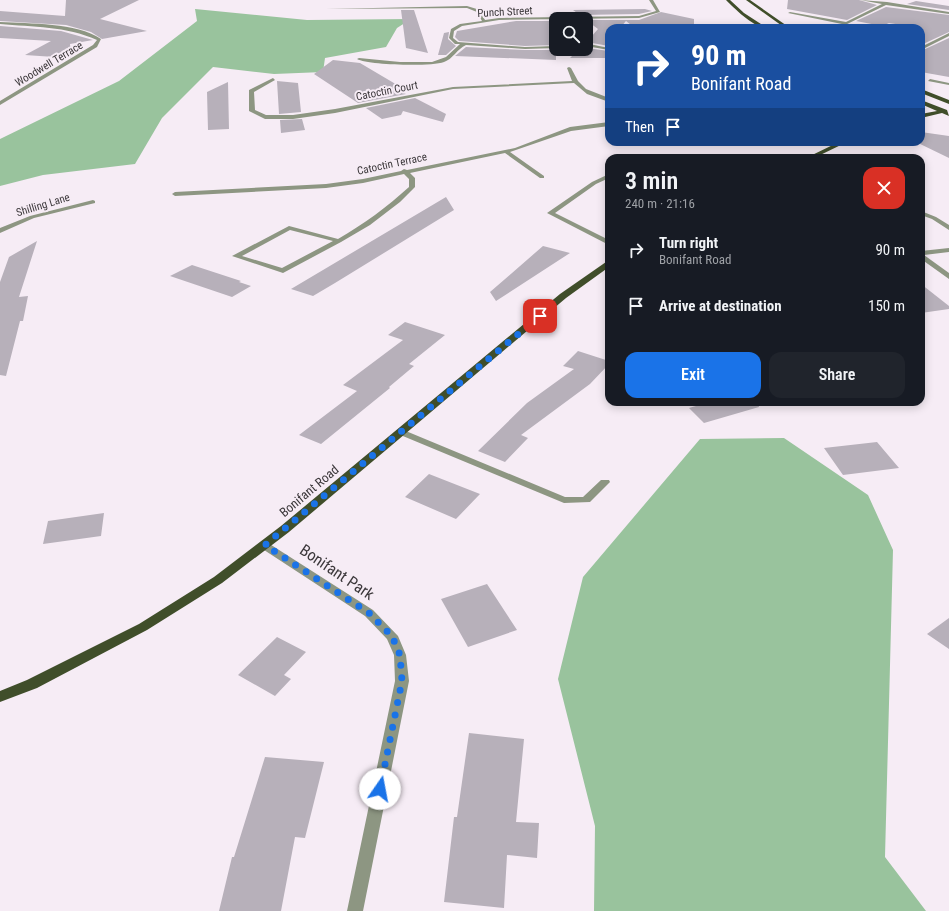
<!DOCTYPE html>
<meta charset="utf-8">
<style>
:root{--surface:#171b24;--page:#20242c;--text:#f1f3f6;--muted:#9ea1a6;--accent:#1a73e8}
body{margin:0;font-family:"Roboto Condensed",sans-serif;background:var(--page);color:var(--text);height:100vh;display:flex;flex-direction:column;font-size:15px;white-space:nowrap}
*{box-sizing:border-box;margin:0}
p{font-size:13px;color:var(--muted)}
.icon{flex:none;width:22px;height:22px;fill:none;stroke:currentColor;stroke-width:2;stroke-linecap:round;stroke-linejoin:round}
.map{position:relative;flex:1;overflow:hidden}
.drawer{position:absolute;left:605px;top:154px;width:320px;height:252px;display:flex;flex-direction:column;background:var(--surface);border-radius:12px;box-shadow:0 2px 10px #0003}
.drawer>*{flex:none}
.banner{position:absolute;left:605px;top:24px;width:320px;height:122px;border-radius:12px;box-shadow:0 2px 10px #0003;background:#1a4fa0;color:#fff;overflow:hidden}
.controls{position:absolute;left:549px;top:12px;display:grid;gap:8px}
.controls a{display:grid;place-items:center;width:44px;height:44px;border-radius:8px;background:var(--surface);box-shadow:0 2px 10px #0003;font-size:20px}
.pin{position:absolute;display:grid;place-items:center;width:34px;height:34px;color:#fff;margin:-17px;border-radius:8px;box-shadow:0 2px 6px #0006}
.me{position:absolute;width:44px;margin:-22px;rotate:12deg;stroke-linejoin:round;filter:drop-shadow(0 0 3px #0008)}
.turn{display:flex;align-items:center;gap:14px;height:84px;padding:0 20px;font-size:18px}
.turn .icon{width:52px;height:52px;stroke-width:2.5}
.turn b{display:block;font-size:28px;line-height:34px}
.then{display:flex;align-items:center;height:38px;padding:0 20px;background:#0003;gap:8px;font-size:15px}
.round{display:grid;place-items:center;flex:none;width:42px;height:42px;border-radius:12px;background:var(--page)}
.headline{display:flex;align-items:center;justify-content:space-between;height:68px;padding:0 20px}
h1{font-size:24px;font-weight:600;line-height:30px}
.button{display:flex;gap:8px;margin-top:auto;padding:8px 20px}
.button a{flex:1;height:46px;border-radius:12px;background:var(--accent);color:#fff;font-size:16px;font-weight:600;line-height:46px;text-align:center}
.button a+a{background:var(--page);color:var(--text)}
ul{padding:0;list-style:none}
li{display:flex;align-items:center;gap:12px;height:56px;padding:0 20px}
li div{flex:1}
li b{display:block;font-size:15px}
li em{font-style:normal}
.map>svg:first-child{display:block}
.forest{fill:#99c39d}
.building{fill:#b7b0ba}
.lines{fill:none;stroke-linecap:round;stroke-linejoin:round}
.minor{fill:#8d9682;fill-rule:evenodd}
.major{fill:#404e2a;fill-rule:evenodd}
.route{stroke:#1a73e8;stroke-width:7;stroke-dasharray:0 12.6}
.labels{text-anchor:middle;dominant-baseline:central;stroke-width:4;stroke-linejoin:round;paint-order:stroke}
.far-street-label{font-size:11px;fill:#3c383b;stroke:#f6ecf5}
.street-label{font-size:13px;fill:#3c383b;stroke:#f6ecf5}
.near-street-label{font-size:16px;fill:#3c383b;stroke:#f6ecf5}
</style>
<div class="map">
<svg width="949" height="911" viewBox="0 0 949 911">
<rect width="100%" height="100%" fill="#f6ecf5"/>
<!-- forest -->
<path class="forest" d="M 195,9 L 307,20 L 411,19 L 397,28 L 386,47 L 325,58 L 323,72 L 274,74 L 213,67 L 162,118 L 135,164 L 43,175 L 0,186 L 0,139 L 119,81 L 197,21 Z
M 784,438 L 868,495 L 893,550 L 885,857 L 926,911 L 594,911 L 595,826 L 558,679 L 583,577 L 700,439 Z"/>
<!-- building -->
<path class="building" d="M 66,0 L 139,0 L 100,19 L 147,31 L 102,39 L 91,32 L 66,25 L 0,21 L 0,11 L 65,16 Z
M 788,0 L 859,0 L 877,5 L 847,20 L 787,9 Z
M 916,1 L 949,6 L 949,10 L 907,4 Z
M 886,7 L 949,15 L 949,32 L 921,45 L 921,28 L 889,23 L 882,26 L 856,21 Z
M 645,9 L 652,11 L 639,14 L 580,15 L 573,10 Z
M 401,10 L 414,10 L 428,53 L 406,48 Z
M 661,12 L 694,19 L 694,25 L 635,28 L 626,21 L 620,28 L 609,28 L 609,46 L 592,43 L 591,37 L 598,29 L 586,20 L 639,20 Z
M 516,21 L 556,21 L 556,45 L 525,46 L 459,41 L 455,37 L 457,31 Z
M 0,26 L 61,31 L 93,40 L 70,44 L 71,57 L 69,58 L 25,55 L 51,41 L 0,38 Z
M 449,32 L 448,39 L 456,46 L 446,55 L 438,55 L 444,33 Z
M 949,38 L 949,77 L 921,72 L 921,51 Z
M 466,47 L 525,50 L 556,50 L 556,60 L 455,56 Z
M 586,48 L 609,51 L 609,58 L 570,58 L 579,49 L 586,49 Z
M 333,60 L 360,63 L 404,89 L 397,90 L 406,94 L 358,103 L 314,74 Z
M 277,81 L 298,83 L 301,112 L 279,114 Z
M 228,82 L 229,129 L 208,130 L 207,92 Z
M 415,98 L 446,114 L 443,122 L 403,111 L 401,115 L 382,119 L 366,108 Z
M 302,119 L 305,130 L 281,133 L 280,120 Z
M 921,132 L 949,136 L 949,158 L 916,142 L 921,142 Z
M 446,197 L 454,210 L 335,283 L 313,296 L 291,289 Z
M 37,241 L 19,297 L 28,296 L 23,321 L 20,321 L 6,376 L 0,375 L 0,282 L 9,257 Z
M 543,246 L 570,253 L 496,301 L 490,292 Z
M 192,265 L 241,281 L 239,282 L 251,286 L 232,297 L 170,276 Z
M 921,284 L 949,306 L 949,309 L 921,313 Z
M 405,322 L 445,335 L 409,364 L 414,366 L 389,387 L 390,388 L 321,444 L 299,435 L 357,391 L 343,385 L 403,340 L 388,335 Z
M 578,351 L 609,361 L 609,364 L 590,384 L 521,435 L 528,438 L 505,462 L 478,451 L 527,403 L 574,369 L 563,366 Z
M 691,402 L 758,402 L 759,407 L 704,423 L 689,408 L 696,406 Z
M 877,442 L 899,468 L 843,475 L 824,448 Z
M 429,474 L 480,494 L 456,519 L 405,497 Z
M 104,513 L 101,536 L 43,544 L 48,521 Z
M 487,584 L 517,630 L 468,647 L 441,599 Z
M 949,618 L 949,649 L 927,634 Z
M 277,637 L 306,652 L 284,675 L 291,679 L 275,696 L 238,675 Z
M 469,733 L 524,739 L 516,822 L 539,823 L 537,858 L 507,855 L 504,908 L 444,902 L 454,817 L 457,817 Z
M 265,757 L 324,762 L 305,838 L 295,837 L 281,911 L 219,911 L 232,857 L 234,857 Z"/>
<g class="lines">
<!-- minor -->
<path class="minor" d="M 649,0 L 653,0 L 660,12 L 639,18 L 499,20 L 462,26 L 454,31 L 453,38 L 458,42 L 525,47 L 556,46 L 556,48 L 525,49 L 466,45 C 457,49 453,59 444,62 C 430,67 368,65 357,59 L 359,58 L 400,62 L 432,62 L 446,57 L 460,44 L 455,44 L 449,38 L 451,29 L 460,24 L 482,21 L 477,12 L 467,8 L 326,9 L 467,6 L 480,10 L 485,20 L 499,18 L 639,16 L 656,11 Z
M 860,0 L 887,2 L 949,12 L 949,14 L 886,5 L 839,28 L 834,28 L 842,24 L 788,13 L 790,12 L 846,22 L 882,4 Z
M 0,22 C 30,24 76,22 101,39 L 97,47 L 0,105 L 0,101 L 93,45 L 97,40 C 66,26 33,27 0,24 Z
M 586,31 L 588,32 L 591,42 L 589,44 L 609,48 L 609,50 L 586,46 Z
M 949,33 L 949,36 L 921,50 L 921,47 Z
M 569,67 L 571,68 L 578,81 L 586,89 L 609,98 L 609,102 L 587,94 L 574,83 L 453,89 L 335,113 L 293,119 L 265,119 L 249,111 L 249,90 L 273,78 L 275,80 L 254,92 L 255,110 L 266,115 L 293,115 L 335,109 L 453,87 L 572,81 L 567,68 Z
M 930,79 L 949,83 L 949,85 L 928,81 Z
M 609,122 L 609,126 L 571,131 L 510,152 L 544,176 L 544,178 L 540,178 L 505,153 L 410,173 L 415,178 L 415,187 L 400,202 L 370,225 L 341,242 L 283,273 L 232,256 L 289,226 L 338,239 C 364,224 387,207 409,187 L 409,179 L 404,174 L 363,183 L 326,188 L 175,196 L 172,194 L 175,192 L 326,184 L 363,179 L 401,171 L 404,169 L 407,170 L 515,148 L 570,127 ZM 290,230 L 333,241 L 282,268 L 242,256 Z
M 609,174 L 609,178 L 596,184 L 555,213 L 609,240 L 609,245 L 547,213 L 592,182 Z
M 93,200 L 95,201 L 95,203 L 34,218 L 0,233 L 0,228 L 30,216 Z
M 921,211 L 936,217 L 949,225 L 949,230 L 932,219 L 921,215 Z
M 949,248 L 949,252 L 924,255 L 949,273 L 949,279 L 921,259 L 921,251 Z
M 401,429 L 565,497 L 583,497 L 601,480 L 609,480 L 610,482 L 590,502 L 564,503 L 398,434 L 396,432 Z
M 265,541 L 373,610 L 398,636 L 406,655 L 409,681 L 363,911 L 347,911 L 395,681 L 394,655 L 387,639 L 365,616 L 261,548 L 259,545 L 261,542 Z"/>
<!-- major -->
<path class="major" d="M 726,0 L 730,0 L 744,13 L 767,28 C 754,28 735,9 726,0 Z
M 746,0 L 750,0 L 790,28 L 785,28 Z
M 921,89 L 949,100 L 949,104 L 921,93 Z
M 921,100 L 947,110 L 949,116 L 942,113 L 921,118 L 921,114 L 937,111 L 921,104 Z
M 839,142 L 847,142 L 814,158 L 806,158 Z
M 606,262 L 609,262 L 609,267 L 566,298 L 289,532 L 222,583 L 147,630 L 37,688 L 0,702 L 0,691 L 27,680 L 139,624 L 214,577 L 281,526 L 560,294 Z"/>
</g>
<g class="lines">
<!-- route -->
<path class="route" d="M 380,789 L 402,681 L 400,655 L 392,636 L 369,613 L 265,545 L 540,316"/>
</g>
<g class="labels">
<!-- far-street labels -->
<g class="far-street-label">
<text transform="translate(505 12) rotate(-3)">Punch Street</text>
<text transform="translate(49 64) rotate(-31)">Woodwell Terrace</text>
<text transform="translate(387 91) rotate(-11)">Catoctin Court</text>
<text transform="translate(392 164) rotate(-12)">Catoctin Terrace</text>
<text transform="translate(43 205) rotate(-17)">Shilling Lane</text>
</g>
<!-- street labels -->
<g class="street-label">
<text transform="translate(309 491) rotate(-40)">Bonifant Road</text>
</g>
<!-- near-street labels -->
<g class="near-street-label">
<text transform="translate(337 572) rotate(34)">Bonifant Park</text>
</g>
</g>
</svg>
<div class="controls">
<a><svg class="icon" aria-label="search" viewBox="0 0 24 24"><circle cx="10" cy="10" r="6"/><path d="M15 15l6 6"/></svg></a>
</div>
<div class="pin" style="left:540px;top:316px;background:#d93025"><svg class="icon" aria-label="arrive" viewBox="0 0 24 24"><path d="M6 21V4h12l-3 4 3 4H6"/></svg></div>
<svg class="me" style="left:380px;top:789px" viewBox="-20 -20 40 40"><circle r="19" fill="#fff"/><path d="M0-13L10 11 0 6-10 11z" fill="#1a73e8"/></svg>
<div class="banner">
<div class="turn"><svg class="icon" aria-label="right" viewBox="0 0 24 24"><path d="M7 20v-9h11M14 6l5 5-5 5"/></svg><div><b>90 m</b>Bonifant Road</div></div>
<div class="then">Then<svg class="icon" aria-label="arrive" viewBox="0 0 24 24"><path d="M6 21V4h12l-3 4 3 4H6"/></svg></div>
</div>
<section class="drawer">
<div class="headline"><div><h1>3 min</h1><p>240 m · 21:16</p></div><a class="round" style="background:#d93025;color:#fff"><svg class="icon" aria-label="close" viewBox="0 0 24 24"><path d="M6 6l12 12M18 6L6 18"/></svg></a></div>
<ul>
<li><svg class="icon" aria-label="right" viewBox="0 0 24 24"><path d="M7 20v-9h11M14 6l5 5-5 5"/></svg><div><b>Turn right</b><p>Bonifant Road</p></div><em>90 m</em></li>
<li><svg class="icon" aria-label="arrive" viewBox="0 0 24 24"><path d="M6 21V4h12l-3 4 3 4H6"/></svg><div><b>Arrive at destination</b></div><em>150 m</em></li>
</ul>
<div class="button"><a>Exit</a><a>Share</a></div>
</section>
</div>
